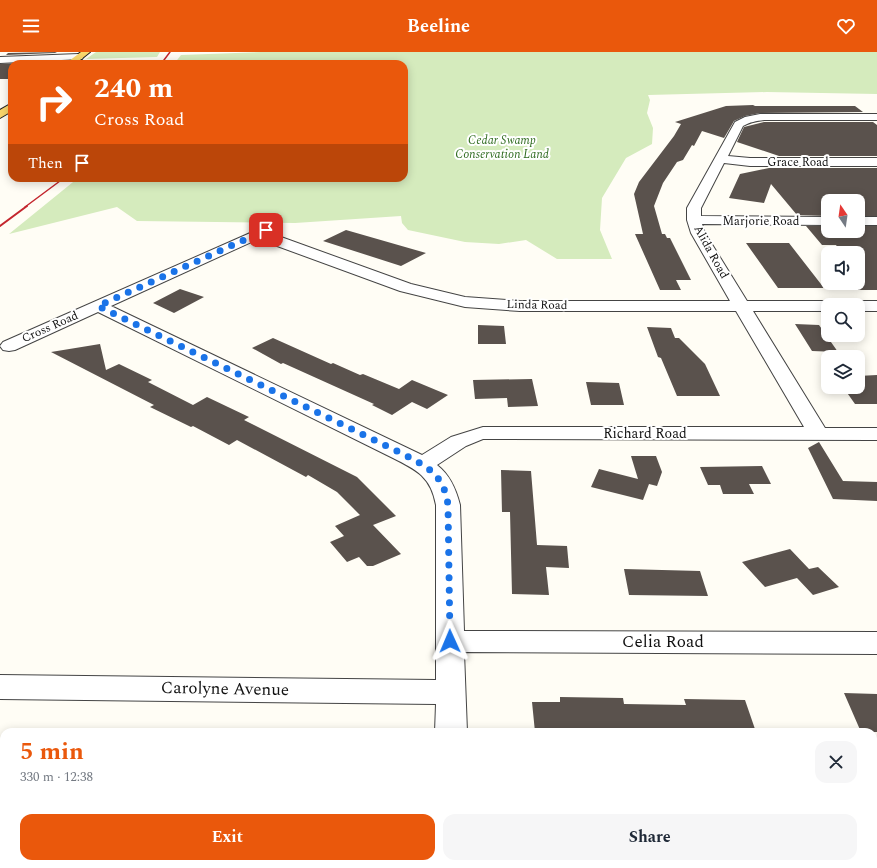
<!DOCTYPE html>
<meta charset="utf-8">
<style>
:root{--surface:#fff;--page:#f6f6f7;--text:#1f2937;--muted:#747a83;--accent:#ea580c}
body{margin:0;font-family:Spectral,serif;background:var(--page);color:var(--text);height:100vh;display:flex;flex-direction:column;font-size:15px;white-space:nowrap}
*{box-sizing:border-box;margin:0}
p{font-size:13px;color:var(--muted)}
.icon{flex:none;width:22px;height:22px;fill:none;stroke:currentColor;stroke-width:2;stroke-linecap:round;stroke-linejoin:round}
.map{position:relative;flex:1;overflow:hidden}
.details{position:absolute;left:0px;top:676px;width:877px;height:140px;display:flex;flex-direction:column;background:var(--surface);border-radius:12px 12px 0 0;box-shadow:0 2px 10px #0003}
.details>*{flex:none}
.banner{position:absolute;left:8px;top:8px;width:400px;height:122px;border-radius:12px;box-shadow:0 2px 10px #0003;background:#ea580c;color:#fff;overflow:hidden}
.needle{width:26px;rotate:347deg}
.fabs{position:absolute;left:821px;top:142px;display:grid;gap:8px}
.fabs a{display:grid;place-items:center;width:44px;height:44px;border-radius:8px;background:var(--surface);box-shadow:0 2px 10px #0003;font-size:20px}
.pin{position:absolute;display:grid;place-items:center;width:34px;height:34px;color:#fff;margin:-17px;border-radius:8px;box-shadow:0 2px 6px #0006}
.me{position:absolute;width:44px;margin:-22px;rotate:359deg;stroke-linejoin:round;filter:drop-shadow(0 0 3px #0008)}
.turn{display:flex;align-items:center;gap:14px;height:84px;padding:0 20px;font-size:18px}
.turn .icon{width:52px;height:52px;stroke-width:2.5}
.turn b{display:block;font-size:28px;line-height:34px}
.then{display:flex;align-items:center;height:38px;padding:0 20px;background:#0003;gap:8px;font-size:15px}
.round{display:grid;place-items:center;flex:none;width:42px;height:42px;border-radius:12px;background:var(--page)}
.headline{display:flex;align-items:center;justify-content:space-between;height:68px;padding:0 20px}
h1{font-size:24px;font-weight:700;line-height:30px;color:var(--accent)}
.button{display:flex;gap:8px;margin-top:auto;padding:8px 20px}
.button a{flex:1;height:46px;border-radius:12px;background:var(--accent);color:#fff;font-size:16px;font-weight:700;line-height:46px;text-align:center}
.button a+a{background:var(--page);color:var(--text)}
header{display:flex;justify-content:space-between;align-items:center;height:52px;padding:0 20px;background:var(--accent);color:#fff;font-size:18px;font-weight:700}
.map>svg:first-child{display:block}
.green{fill:#d5ebbd}
.building{fill:#5a524d}
.lines{fill:none;stroke-linecap:round;stroke-linejoin:round}
.minor-casing{stroke:#444;stroke-width:2}
.major-casing{stroke:#222;stroke-width:2}
.minor{fill:#fff;fill-rule:evenodd}
.major{fill:#f9d66b;fill-rule:evenodd}
.rail-far1{stroke:#c4262e;stroke-width:1.5}
.rail{stroke:#c4262e;stroke-width:2}
.route{stroke:#1a73e8;stroke-width:7;stroke-dasharray:0 12.6}
.labels{text-anchor:middle;dominant-baseline:central;stroke-width:4;stroke-linejoin:round;paint-order:stroke}
.far-park-label{font-size:12px;font-style:italic;fill:#2f6b1f;stroke:#fff}
.far-street-label{font-size:12px;fill:#111;stroke:#fff}
.street-label{font-size:14px;fill:#111;stroke:#fff}
.near-street-label{font-size:17px;fill:#111;stroke:#fff}
</style>
<header><svg class="icon" aria-label="menu" viewBox="0 0 24 24"><path d="M4 6h16M4 12h16M4 18h16"/></svg>Beeline<svg class="icon" aria-label="heart" viewBox="0 0 24 24"><path d="M12 20l-8-8c-3-5 5-10 8-4 3-6 11-1 8 4z"/></svg></header>
<div class="map">
<svg width="877" height="816" viewBox="0 0 877 816">
<rect width="100%" height="100%" fill="#fffdf5"/>
<!-- green -->
<path class="green" d="M 96,0 L 160,0 L 157,5 L 86,7 Z
M 261,0 L 877,0 L 877,42 L 767,40 L 648,43 L 650,48 L 647,61 L 653,76 L 652,92 L 626,106 L 602,146 L 600,178 L 612,207 L 557,207 L 526,188 L 499,192 L 465,190 L 408,178 L 402,171 L 401,164 L 295,171 L 137,169 L 117,155 L 9,182 L 78,126 L 404,126 L 404,12 L 174,12 L 181,3 Z"/>
<!-- building -->
<path class="building" d="M 57,0 L 55,1 L 6,3 L 8,1 Z
M 44,10 L 41,12 L 12,12 L 12,27 L 0,27 L 0,12 Z
M 753,53 L 755,54 L 855,54 L 863,60 L 760,61 L 745,64 L 734,69 L 724,86 L 702,79 L 694,94 L 692,93 L 683,108 L 677,110 L 663,131 L 654,154 L 662,182 L 665,182 L 667,186 L 670,186 L 691,228 L 676,228 L 681,238 L 660,238 L 635,182 L 643,182 L 634,142 L 639,130 L 674,84 L 681,72 L 675,70 L 726,54 Z
M 764,70 L 873,70 L 877,73 L 877,104 L 779,104 L 737,90 L 744,75 Z
M 769,116 L 877,116 L 877,164 L 858,164 L 858,149 L 828,149 L 828,164 L 797,163 L 771,132 L 764,151 L 729,146 L 740,122 Z
M 806,174 L 828,174 L 828,179 L 858,179 L 858,174 L 877,174 L 877,238 L 858,238 L 858,196 L 838,196 L 836,193 L 822,193 Z
M 346,178 L 426,201 L 401,214 L 323,189 Z
M 746,191 L 789,191 L 824,236 L 778,236 Z
M 180,237 L 204,245 L 174,261 L 153,251 Z
M 795,272 L 819,273 L 838,300 L 812,299 Z
M 478,273 L 504,274 L 506,292 L 478,292 Z
M 647,275 L 671,276 L 675,286 L 679,286 L 705,312 L 720,344 L 677,344 L 661,306 L 658,305 Z
M 273,286 L 331,312 L 333,311 L 360,323 L 363,322 L 399,337 L 412,328 L 448,343 L 427,357 L 412,350 L 392,363 L 372,353 L 374,352 L 283,311 L 281,312 L 252,296 Z
M 100,292 L 106,318 L 119,312 L 152,328 L 148,330 L 193,353 L 207,345 L 249,365 L 244,368 L 357,425 L 396,464 L 373,473 L 401,502 L 373,514 L 367,514 L 359,505 L 347,510 L 330,490 L 344,484 L 335,474 L 360,463 L 337,440 L 308,423 L 306,425 L 237,388 L 229,393 L 193,374 L 191,375 L 150,355 L 154,353 L 51,300 Z
M 877,323 L 877,352 L 855,352 L 843,335 L 858,335 L 858,324 Z
M 532,327 L 538,354 L 508,355 L 507,346 L 475,347 L 473,328 Z
M 586,330 L 619,331 L 624,353 L 591,353 Z
M 819,390 L 843,429 L 877,430 L 877,449 L 833,447 L 808,396 Z
M 631,404 L 656,404 L 662,420 L 657,434 L 649,432 L 643,448 L 591,435 L 599,417 L 638,427 Z
M 762,414 L 771,432 L 749,432 L 754,442 L 723,442 L 720,433 L 708,433 L 700,415 Z
M 501,418 L 531,419 L 537,493 L 567,494 L 569,516 L 546,515 L 549,543 L 512,542 L 510,460 L 502,460 Z
M 790,497 L 809,517 L 818,515 L 839,535 L 813,543 L 797,526 L 765,535 L 742,510 Z
M 624,517 L 700,519 L 708,544 L 629,543 Z
M 844,641 L 877,642 L 877,680 L 861,680 Z
M 560,645 L 623,646 L 624,652 L 686,653 L 684,647 L 745,648 L 756,680 L 535,680 L 532,650 L 560,650 Z"/>
<g class="lines">
<defs>
<path id="minor" d="M 79,2 L 83,5 L 82,7 L 0,11 L 0,5 Z
M 760,62 L 877,62 L 877,68 L 764,68 C 756,69 750,70 743,74 L 728,104 L 750,106 L 877,106 L 877,114 L 750,114 L 724,111 L 701,156 L 701,164 L 828,165 L 828,173 L 702,172 L 705,181 L 747,249 L 828,249 L 834,250 L 836,253 L 828,253 L 828,259 L 753,259 L 825,376 L 877,376 L 877,388 L 483,387 L 466,394 L 437,413 C 450,423 456,437 460,453 L 464,579 L 877,580 L 877,602 L 464,600 L 467,680 L 435,680 L 436,652 L 0,647 L 0,623 L 436,628 L 436,453 C 431,425 417,418 393,406 L 98,260 L 15,298 L 9,299 L 3,298 L 0,294 L 3,290 L 266,174 L 271,175 L 273,178 L 270,181 L 411,232 L 465,245 L 520,249 L 730,249 L 691,181 L 687,168 L 687,156 L 735,70 L 745,65 ZM 258,187 L 400,239 L 465,255 L 520,259 L 736,259 L 804,375 L 483,375 L 451,385 L 422,403 L 111,254 Z
M 858,165 L 877,165 L 877,173 L 858,173 Z
M 858,249 L 877,249 L 877,259 L 858,259 L 858,253 L 850,253 L 852,250 Z
M 434,812 L 470,812 L 470,816 L 434,816 Z"/>
<path id="major" d="M 81,0 L 90,0 L 75,12 L 65,12 Z
M 12,51 L 12,59 L 0,66 L 0,58 Z"/>
</defs>
<!-- minor casing -->
<use href="#minor" class="minor-casing"/>
<!-- major casing -->
<use href="#major" class="major-casing"/>
<!-- minor -->
<use href="#minor" class="minor"/>
<!-- major -->
<use href="#major" class="major"/>
<!-- rail-far1 -->
<path class="rail-far1" d="M 161,12 L 170,0
M 25,155 L 64,126"/>
<!-- rail -->
<path class="rail" d="M 0,174 L 27,154"/>
</g>
<g class="lines">
<!-- route -->
<path class="route" d="M 266,178 L 98,254 L 401,401 C 426,414 444,422 448,453 L 450,589"/>
</g>
<g class="labels">
<!-- far-park labels -->
<g class="far-park-label">
<text x="502" y="88">Cedar Swamp<tspan x="502" dy="14">Conservation Land</tspan></text>
</g>
<!-- far-street labels -->
<g class="far-street-label">
<text x="798" y="110">Grace Road</text>
<text x="761" y="169">Marjorie Road</text>
<text transform="translate(711 200) rotate(61)">Alida Road</text>
<text transform="translate(537 253) rotate(1)">Linda Road</text>
<text transform="translate(50 275) rotate(-24)">Cross Road</text>
</g>
<!-- street labels -->
<g class="street-label">
<text x="645" y="381">Richard Road</text>
</g>
<!-- near-street labels -->
<g class="near-street-label">
<text x="663" y="590">Celia Road</text>
<text transform="translate(225 637) rotate(1)">Carolyne Avenue</text>
</g>
</g>
</svg>
<div class="fabs">
<a><svg class="needle" viewBox="-14 -14 28 28"><path d="M0-13l5 13h-10z" fill="#e53935"/><path d="M0 13l5-13h-10z" fill="#747a83"/></svg></a>
<a><svg class="icon" aria-label="sound" viewBox="0 0 24 24"><path d="M4 9h4l5-4v14l-5-4H4zM17 9q2 3 0 6"/></svg></a>
<a><svg class="icon" aria-label="search" viewBox="0 0 24 24"><circle cx="10" cy="10" r="6"/><path d="M15 15l6 6"/></svg></a>
<a><svg class="icon" aria-label="layers" viewBox="0 0 24 24"><path d="M12 4l9 5-9 5-9-5zM3 14l9 5 9-5"/></svg></a>
</div>
<div class="pin" style="left:266px;top:178px;background:#d93025"><svg class="icon" aria-label="arrive" viewBox="0 0 24 24"><path d="M6 21V4h12l-3 4 3 4H6"/></svg></div>
<svg class="me" style="left:450px;top:589px" viewBox="-20 -20 40 40"><path d="M0-17L14 15 0 8-14 15z" fill="#1a73e8" stroke="#fff" stroke-width="4"/></svg>
<div class="banner">
<div class="turn"><svg class="icon" aria-label="right" viewBox="0 0 24 24"><path d="M7 20v-9h11M14 6l5 5-5 5"/></svg><div><b>240 m</b>Cross Road</div></div>
<div class="then">Then<svg class="icon" aria-label="arrive" viewBox="0 0 24 24"><path d="M6 21V4h12l-3 4 3 4H6"/></svg></div>
</div>
<section class="details">
<div class="headline"><div><h1>5 min</h1><p>330 m · 12:38</p></div><a class="round"><svg class="icon" aria-label="close" viewBox="0 0 24 24"><path d="M6 6l12 12M18 6L6 18"/></svg></a></div>
<div class="button"><a>Exit</a><a>Share</a></div>
</section>
</div>
